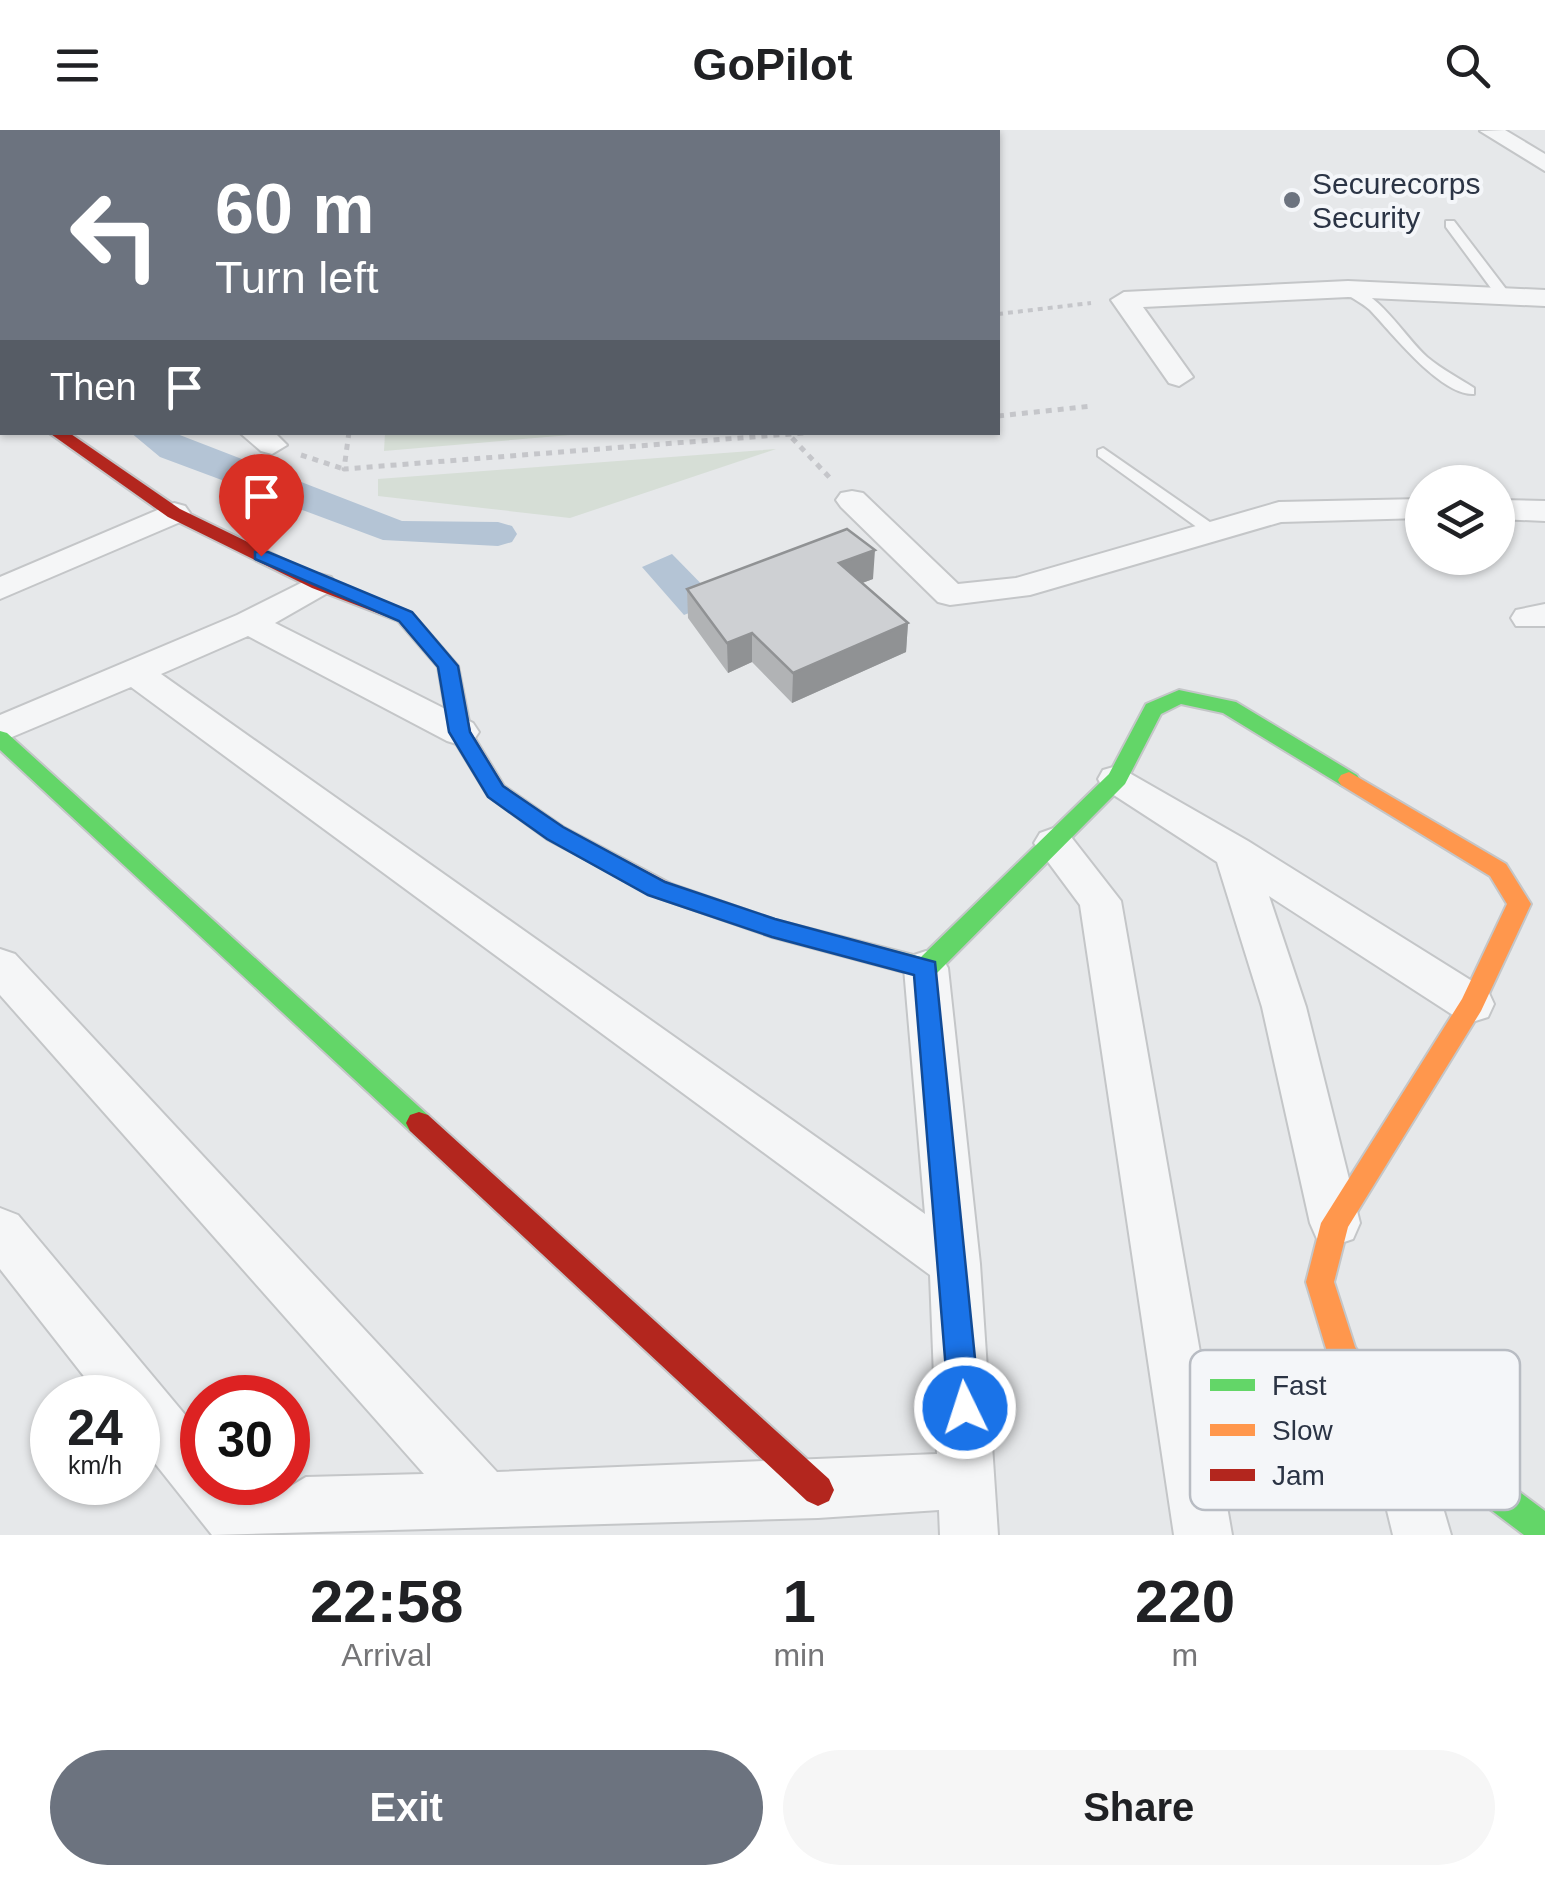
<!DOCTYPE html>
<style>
:root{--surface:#fff;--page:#f6f6f6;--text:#202124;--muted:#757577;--accent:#6c737f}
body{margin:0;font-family:Arial,sans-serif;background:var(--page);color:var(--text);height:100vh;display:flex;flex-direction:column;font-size:38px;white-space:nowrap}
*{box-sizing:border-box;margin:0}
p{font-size:32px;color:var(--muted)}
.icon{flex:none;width:55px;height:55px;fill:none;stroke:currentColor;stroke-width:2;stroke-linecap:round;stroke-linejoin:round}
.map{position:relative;height:1405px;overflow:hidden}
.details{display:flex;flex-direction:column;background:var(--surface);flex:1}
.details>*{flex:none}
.top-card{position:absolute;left:0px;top:0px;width:1000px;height:305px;box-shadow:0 2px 8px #0004;background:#6c737f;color:#fff;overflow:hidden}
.buttons{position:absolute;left:1405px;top:335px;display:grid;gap:20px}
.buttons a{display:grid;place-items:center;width:110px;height:110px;border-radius:50%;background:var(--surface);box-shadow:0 2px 8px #0004;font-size:50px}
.speed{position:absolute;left:30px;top:1245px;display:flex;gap:20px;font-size:50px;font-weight:700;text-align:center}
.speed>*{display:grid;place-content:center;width:130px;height:130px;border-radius:50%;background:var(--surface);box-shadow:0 2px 8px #0004;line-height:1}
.speed small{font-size:25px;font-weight:400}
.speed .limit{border:15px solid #d22;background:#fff;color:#111}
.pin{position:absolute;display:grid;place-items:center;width:85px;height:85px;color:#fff;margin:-102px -42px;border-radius:50% 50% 50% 0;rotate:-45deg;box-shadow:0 0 10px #0007}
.pin .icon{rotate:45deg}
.me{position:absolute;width:110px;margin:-55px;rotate:356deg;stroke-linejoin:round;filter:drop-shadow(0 0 8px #0008)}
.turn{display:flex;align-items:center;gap:35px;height:210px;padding:0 50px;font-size:45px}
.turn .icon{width:130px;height:130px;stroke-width:2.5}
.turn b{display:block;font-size:70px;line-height:85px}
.then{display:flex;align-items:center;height:95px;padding:0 50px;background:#0003;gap:20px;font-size:38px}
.eta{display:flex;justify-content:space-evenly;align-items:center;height:170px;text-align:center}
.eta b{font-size:60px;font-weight:600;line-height:70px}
.action{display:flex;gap:20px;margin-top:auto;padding:20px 50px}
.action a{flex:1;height:115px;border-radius:60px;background:var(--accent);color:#fff;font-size:40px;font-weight:600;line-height:115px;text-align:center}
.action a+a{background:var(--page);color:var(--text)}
header{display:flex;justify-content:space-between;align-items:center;height:130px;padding:0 50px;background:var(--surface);font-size:45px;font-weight:600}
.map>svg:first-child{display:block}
.green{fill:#d6ded6}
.water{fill:#b4c4d5}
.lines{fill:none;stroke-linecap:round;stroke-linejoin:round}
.canal{fill:#b4c4d5;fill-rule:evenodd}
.lane-casing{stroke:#c4c6c8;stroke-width:4}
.street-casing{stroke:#c4c6c8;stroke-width:4}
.fast-casing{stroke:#c4c6c8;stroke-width:4}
.slow-casing{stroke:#c4c6c8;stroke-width:4}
.jam-casing{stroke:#c4c6c8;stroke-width:4}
.path-far1{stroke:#c5c6ca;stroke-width:4;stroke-dasharray:5 5;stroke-linecap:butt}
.path{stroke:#c5c6ca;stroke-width:5;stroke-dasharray:6 6;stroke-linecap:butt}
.lane{fill:#f5f6f7;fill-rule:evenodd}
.street{fill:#f5f6f7;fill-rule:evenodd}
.fast{fill:#63d668;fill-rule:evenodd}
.slow{fill:#ff974d;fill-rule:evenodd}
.jam{fill:#b3261e;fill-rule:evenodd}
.wall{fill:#b1b3b5}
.shaded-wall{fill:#909294}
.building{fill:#ced0d3;stroke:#909294;stroke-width:2.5}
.route{fill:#1a73e8;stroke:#114b97;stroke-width:2.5}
.poi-dot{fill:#6c737f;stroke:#f4f6f9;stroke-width:4}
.labels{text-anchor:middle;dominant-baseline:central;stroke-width:8;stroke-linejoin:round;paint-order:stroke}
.far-poi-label{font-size:30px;fill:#2b3445;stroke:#f4f6f9;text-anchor:start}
.key{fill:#f4f6f9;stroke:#b8bcc3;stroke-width:2.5}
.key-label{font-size:28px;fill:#2b3445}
</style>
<header><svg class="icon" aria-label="menu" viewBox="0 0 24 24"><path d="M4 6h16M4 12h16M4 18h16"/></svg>GoPilot<svg class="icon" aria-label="search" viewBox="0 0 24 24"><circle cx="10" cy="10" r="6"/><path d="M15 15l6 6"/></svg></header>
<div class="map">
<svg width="1545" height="1405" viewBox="0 0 1545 1405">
<rect width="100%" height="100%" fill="#e6e8ea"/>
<!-- green -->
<path class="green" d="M 385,303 L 385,302 L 594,303 L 384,321 Z
M 776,319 L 570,388 L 378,366 L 378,349 Z"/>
<!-- water -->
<path class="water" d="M 672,424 L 718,471 L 684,485 L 642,437 Z"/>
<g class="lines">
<!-- canal -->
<path class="canal" d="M 0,194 L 2,195 L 2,216 L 0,215 Z
M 130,302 L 172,302 L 402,391 L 498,392 L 512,396 L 517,404 L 512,412 L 498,416 L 383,410 L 160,327 Z"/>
<defs>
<path id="lane" d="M 1446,91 L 1454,91 L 1509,163 L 1509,169 L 1499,169 L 1446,97 Z
M 1343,156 C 1375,155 1405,208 1427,227 C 1441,239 1459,248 1474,258 L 1474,264 C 1441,266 1392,203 1370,180 C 1362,173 1352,168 1343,162 Z
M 1103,318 L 1217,397 L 1217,403 L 1205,403 L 1098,326 L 1098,320 Z"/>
<path id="street" d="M 768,0 L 790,0 L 790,2 L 768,2 Z
M 1505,0 L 1545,24 L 1545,41 L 1480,1 Z
M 0,138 L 2,139 L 2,156 L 0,155 Z
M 1348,151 L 1545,160 L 1545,176 L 1348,167 L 1143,177 L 1193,247 L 1179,256 L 1169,253 L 1111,170 L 1124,162 Z
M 0,255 L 2,256 L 2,275 L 0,274 Z
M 239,302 L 274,302 L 287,315 L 272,324 L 261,321 Z
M 852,361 L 863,363 L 958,454 L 1016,448 L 1279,372 L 1422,369 L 1422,388 L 1281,392 L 1030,465 L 950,475 L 938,472 L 841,377 L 836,370 L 841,363 Z
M 1498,370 L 1545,371 L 1545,391 L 1498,389 Z
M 174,373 L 185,376 L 190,383 L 185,390 L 0,469 L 0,447 Z
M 319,444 L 331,447 L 336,454 L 331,461 L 275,493 L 473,593 L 479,602 L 473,611 L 460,615 L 447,611 L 248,506 L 161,544 L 925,1084 L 904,838 L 911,826 L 926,821 L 941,826 L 948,838 L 980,1134 L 998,1405 L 940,1405 L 939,1380 L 818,1388 L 212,1405 L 138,1312 L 138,1268 L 101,1268 L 0,1139 L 0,1078 L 18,1085 L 202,1305 L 202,1352 L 243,1352 L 261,1374 L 306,1347 L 424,1344 L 0,865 L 0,819 L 15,824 L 497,1342 L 937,1324 L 930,1145 L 131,557 L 0,612 L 0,585 L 237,485 Z
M 1545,474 L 1545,496 L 1516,496 L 1511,488 L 1516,480 Z
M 1117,636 L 1248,711 L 1488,861 L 1494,874 L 1488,887 L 1472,892 L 1456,887 L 1269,766 L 1306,877 L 1360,1093 L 1353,1109 L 1335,1115 L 1317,1109 L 1310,1093 L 1262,877 L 1217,732 L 1103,658 L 1098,649 L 1103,640 Z
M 1054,698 L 1068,703 L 1121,771 L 1232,1405 L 1174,1405 L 1080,775 L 1034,713 L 1040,703 Z
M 1394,1267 L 1413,1275 L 1451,1405 L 1393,1405 L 1366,1294 L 1375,1275 Z"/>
<path id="fast" d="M 2,47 L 2,55 L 0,56 L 0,48 Z
M 1179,560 L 1236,572 L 1357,645 L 1360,650 L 1349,658 L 1341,655 L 1223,583 L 1181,574 L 1161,584 L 1125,654 L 935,845 L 926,848 L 772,807 L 657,767 L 653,761 L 657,755 L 665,752 L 775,790 L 921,827 L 1109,644 L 1146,574 Z
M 0,601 L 7,603 L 428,985 L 432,993 L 428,1001 L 419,1004 L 410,1001 L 0,620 Z
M 1363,1236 L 1374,1241 L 1403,1275 L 1545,1381 L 1545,1405 L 1524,1405 L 1381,1297 L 1348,1251 L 1352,1241 Z"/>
<path id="slow" d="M 1349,642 L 1506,734 L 1531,774 L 1481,881 L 1348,1097 L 1334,1152 L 1355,1217 L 1378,1251 L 1374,1261 L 1363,1266 L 1352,1261 L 1331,1235 L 1306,1152 L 1321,1093 L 1462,869 L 1507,774 L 1490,746 L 1341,655 L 1338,650 L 1341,645 Z"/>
<path id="jam" d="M 48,302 L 68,302 L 180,379 L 326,450 L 412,483 L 458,536 L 471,602 L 504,656 L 563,697 L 673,755 L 677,761 L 673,767 L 657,767 L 547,709 L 488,666 L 449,602 L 438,537 L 398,491 L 312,458 L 168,387 Z
M 419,982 L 428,985 L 829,1349 L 834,1360 L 829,1371 L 818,1376 L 807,1371 L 410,1001 L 406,993 L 410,985 Z"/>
</defs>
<!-- lane casing -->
<use href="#lane" class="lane-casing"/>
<!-- street casing -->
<use href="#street" class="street-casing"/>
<!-- fast casing -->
<use href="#fast" class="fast-casing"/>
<!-- slow casing -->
<use href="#slow" class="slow-casing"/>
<!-- jam casing -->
<use href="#jam" class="jam-casing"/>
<!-- path-far1 -->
<path class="path-far1" d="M 998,184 L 1091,173"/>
<!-- path -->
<path class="path" d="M 998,286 L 1092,276
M 349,302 L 344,339 L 816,302
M 792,308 L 831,349
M 301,325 L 344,339"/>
<!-- lane -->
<use href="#lane" class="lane"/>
<!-- street -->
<use href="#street" class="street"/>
<!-- fast -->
<use href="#fast" class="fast"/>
<!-- slow -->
<use href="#slow" class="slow"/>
<!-- jam -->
<use href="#jam" class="jam"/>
</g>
<!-- wall -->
<path class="wall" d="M 873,449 L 862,453 L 908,493 L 906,522 L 792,573 L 752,532 L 728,543 L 688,488 L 687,459 Z"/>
<!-- shaded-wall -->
<path class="shaded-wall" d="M 875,420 L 873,449 L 838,462 L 839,433 Z
M 908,493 L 906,522 L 792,573 L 793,543 Z
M 752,503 L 752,532 L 728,543 L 727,513 Z"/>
<!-- building -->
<path class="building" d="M 847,399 L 875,420 L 839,433 L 908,493 L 793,543 L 752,503 L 727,513 L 687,459 Z"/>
<!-- route -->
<path class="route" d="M 255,422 L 268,422 L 412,482 L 458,536 L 470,602 L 503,656 L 563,697 L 665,752 L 775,789 L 935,832 L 980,1278 L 976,1289 L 965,1293 L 954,1289 L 949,1278 L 914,845 L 772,807 L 648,765 L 547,709 L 488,667 L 449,602 L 438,537 L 399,491 L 255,429 Z"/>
<!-- markers -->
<circle class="poi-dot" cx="1292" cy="70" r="10"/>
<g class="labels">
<!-- far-poi labels -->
<g class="far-poi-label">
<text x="1312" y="53">Securecorps<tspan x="1312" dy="34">Security</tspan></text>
</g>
</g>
<!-- legend -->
<rect x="1190" y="1220" width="330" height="160" rx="15" class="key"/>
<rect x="1210" y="1249" width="45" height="12" fill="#63d668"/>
<rect x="1210" y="1294" width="45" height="12" fill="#ff974d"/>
<rect x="1210" y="1339" width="45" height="12" fill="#b3261e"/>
<g class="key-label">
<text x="1272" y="1265">Fast</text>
<text x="1272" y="1310">Slow</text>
<text x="1272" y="1355">Jam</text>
</g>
</svg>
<div class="buttons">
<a><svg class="icon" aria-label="layers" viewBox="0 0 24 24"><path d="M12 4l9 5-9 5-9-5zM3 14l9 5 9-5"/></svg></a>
</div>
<div class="speed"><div>24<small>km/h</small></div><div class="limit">30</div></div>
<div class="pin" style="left:261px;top:426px;background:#d93025"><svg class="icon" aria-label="arrive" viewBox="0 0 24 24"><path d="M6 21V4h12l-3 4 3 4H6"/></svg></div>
<svg class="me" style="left:965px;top:1278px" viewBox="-20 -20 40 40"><circle r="17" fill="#1a73e8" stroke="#fff" stroke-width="3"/><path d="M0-11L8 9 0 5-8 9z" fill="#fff"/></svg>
<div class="top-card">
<div class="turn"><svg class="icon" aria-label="left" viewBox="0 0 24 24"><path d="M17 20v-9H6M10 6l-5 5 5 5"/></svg><div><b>60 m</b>Turn left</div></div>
<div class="then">Then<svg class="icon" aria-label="arrive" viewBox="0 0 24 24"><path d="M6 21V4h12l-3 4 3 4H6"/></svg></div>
</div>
</div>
<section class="details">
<div class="eta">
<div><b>22:58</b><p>Arrival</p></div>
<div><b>1</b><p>min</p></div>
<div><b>220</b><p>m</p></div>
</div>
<div class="action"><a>Exit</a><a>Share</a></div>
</section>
